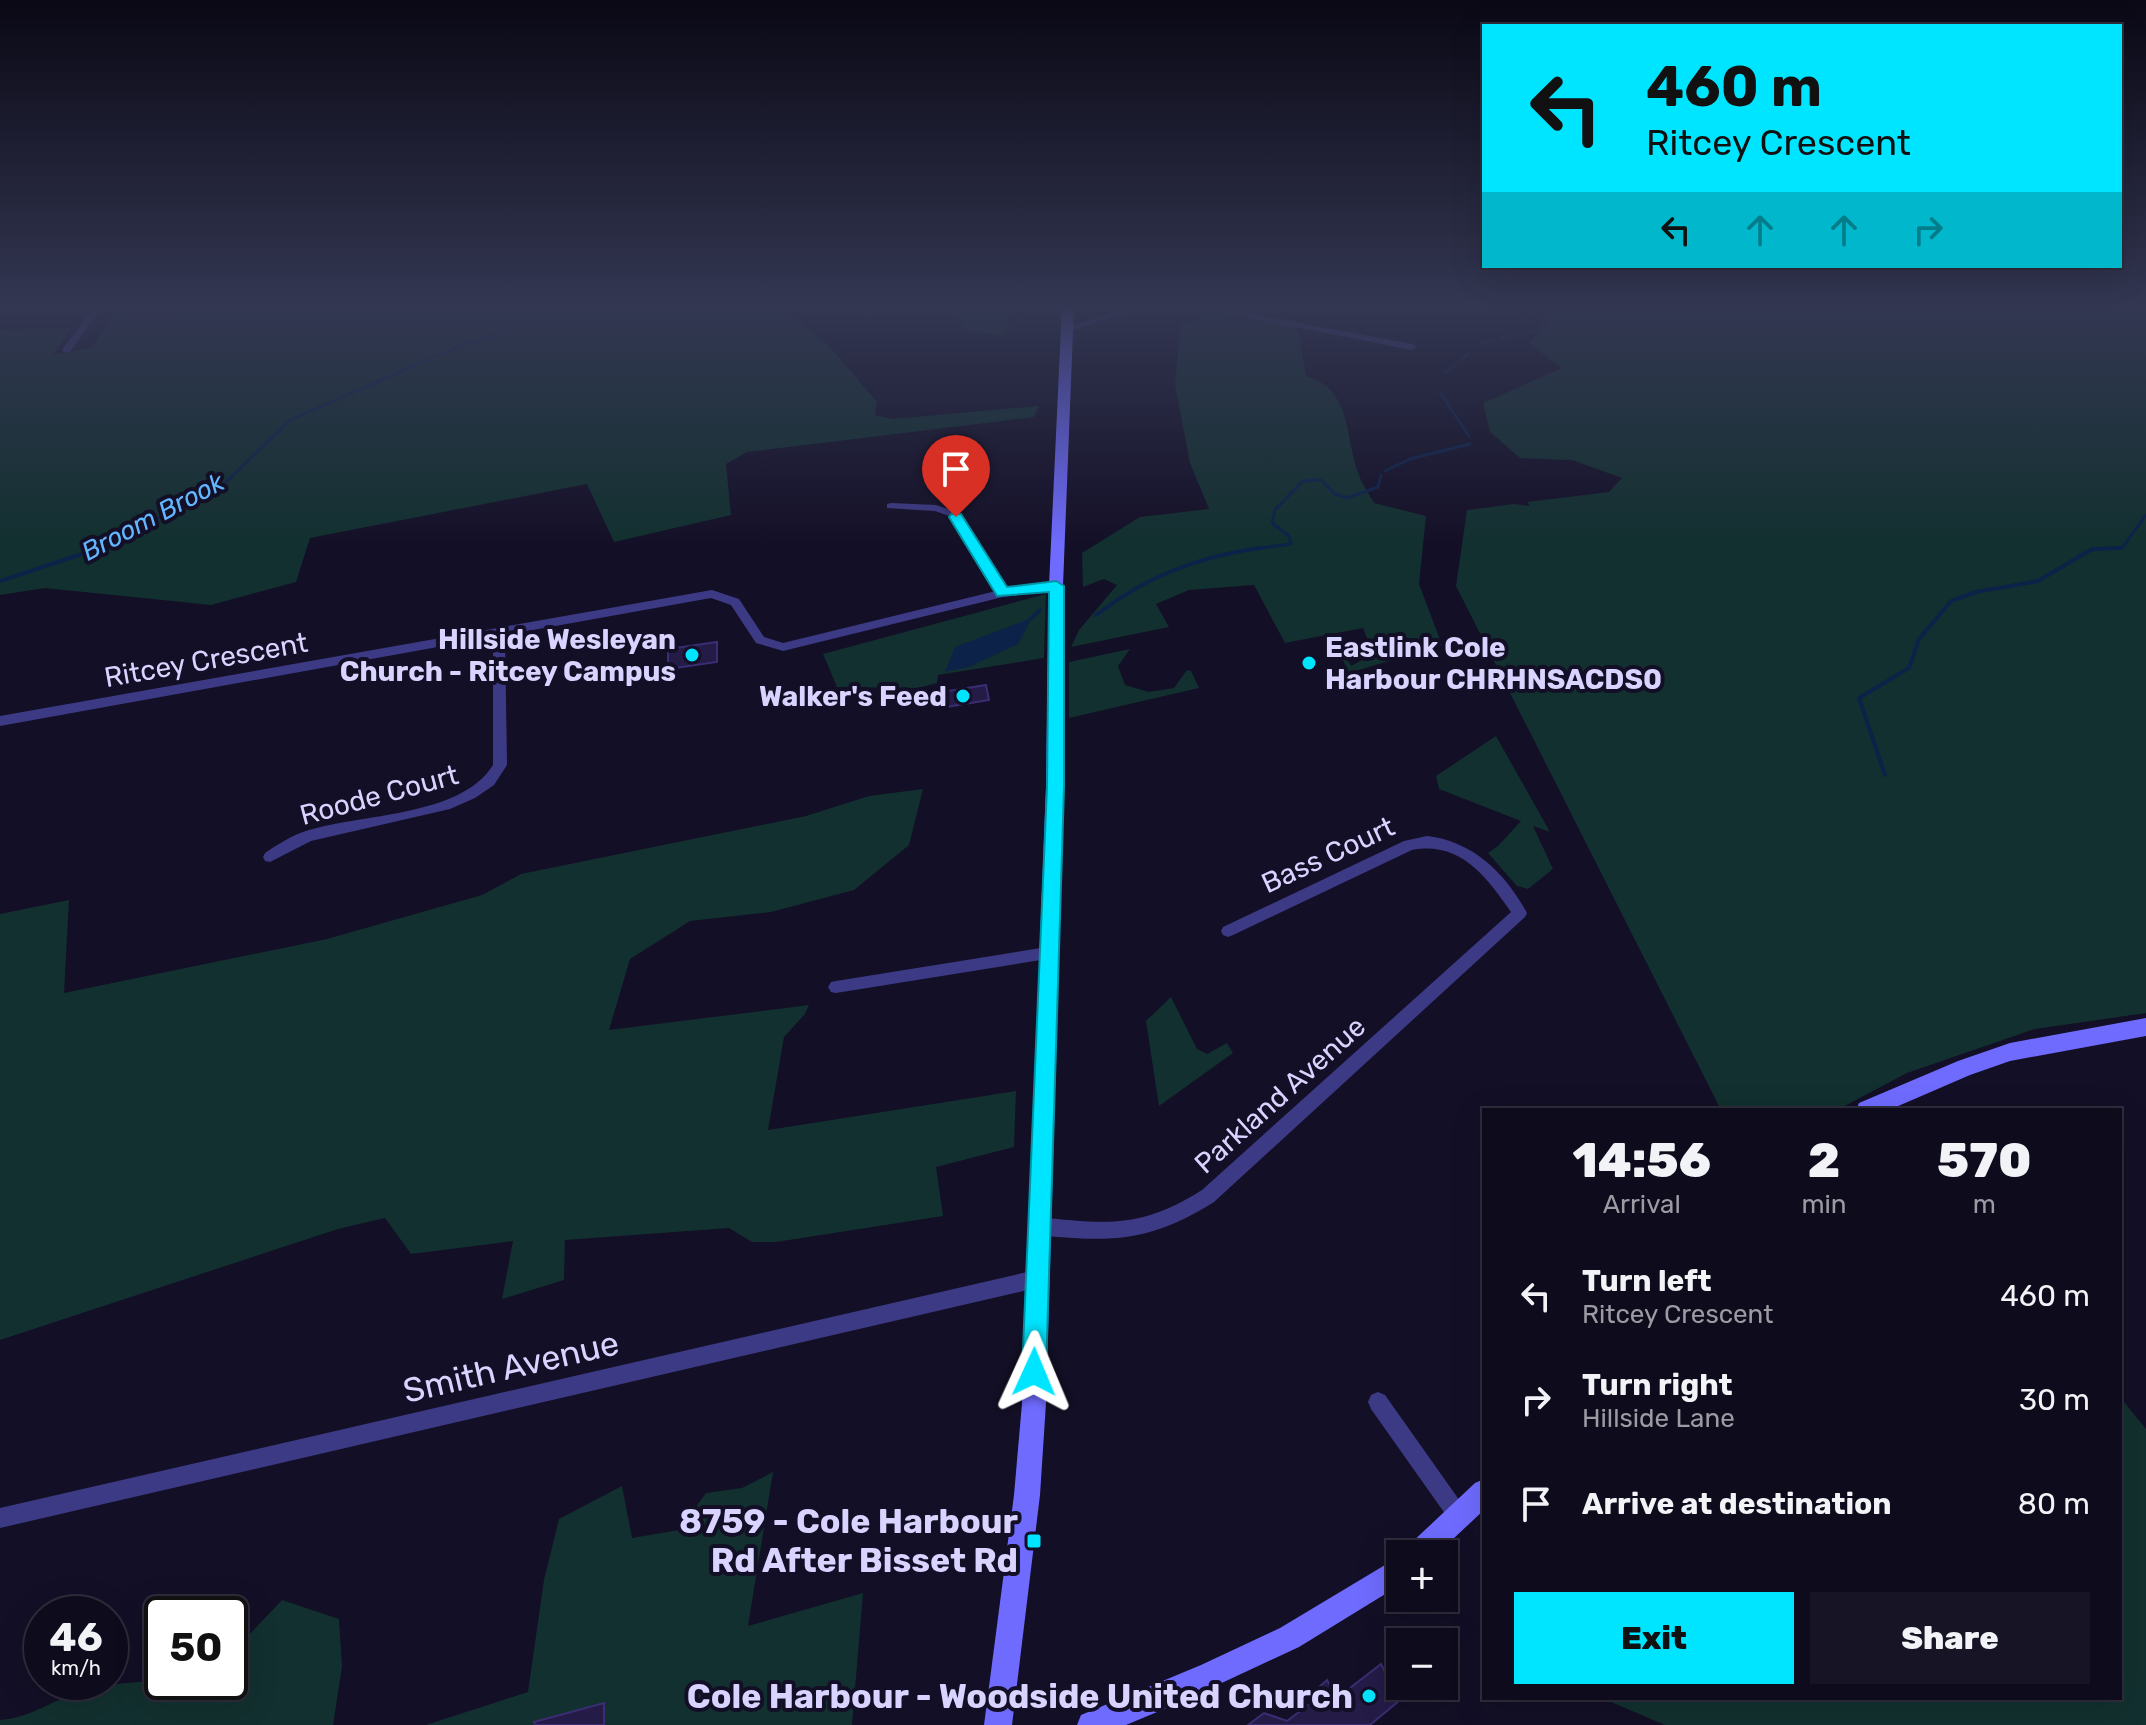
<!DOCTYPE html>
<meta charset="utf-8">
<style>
:root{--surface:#0e0b1c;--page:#171425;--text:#f1f3f6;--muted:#9b9ba3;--line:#2e2b3b;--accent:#00e5ff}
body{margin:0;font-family:Rubik,sans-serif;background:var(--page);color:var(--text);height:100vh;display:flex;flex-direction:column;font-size:30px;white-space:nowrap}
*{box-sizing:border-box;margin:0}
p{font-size:26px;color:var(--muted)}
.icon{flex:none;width:44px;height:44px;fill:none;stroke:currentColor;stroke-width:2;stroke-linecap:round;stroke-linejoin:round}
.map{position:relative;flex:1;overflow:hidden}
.side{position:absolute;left:1482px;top:1108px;width:640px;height:592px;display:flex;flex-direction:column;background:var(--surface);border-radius:0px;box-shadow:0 8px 32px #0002,0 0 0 2px var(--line)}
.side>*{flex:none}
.banner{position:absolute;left:1482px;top:24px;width:640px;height:244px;border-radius:0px;box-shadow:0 8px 32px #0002,0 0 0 2px var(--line);background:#00e5ff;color:#111;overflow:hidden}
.fabs{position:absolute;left:1386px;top:1540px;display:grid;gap:16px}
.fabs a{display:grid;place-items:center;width:72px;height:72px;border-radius:0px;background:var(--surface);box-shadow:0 8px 32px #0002,0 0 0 2px var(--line);font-size:40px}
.speed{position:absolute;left:24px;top:1596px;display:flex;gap:16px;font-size:40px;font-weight:700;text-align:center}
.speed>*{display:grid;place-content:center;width:104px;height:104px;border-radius:50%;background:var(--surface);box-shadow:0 8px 32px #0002,0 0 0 2px var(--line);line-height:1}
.speed small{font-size:20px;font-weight:400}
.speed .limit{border:4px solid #111;border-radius:12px;background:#fff;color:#111}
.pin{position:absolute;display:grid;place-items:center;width:68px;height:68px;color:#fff;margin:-82px -34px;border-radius:50% 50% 50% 0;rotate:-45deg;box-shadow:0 0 8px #0007}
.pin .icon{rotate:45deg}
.me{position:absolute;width:88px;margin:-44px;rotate:1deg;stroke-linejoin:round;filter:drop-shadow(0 0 6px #0008)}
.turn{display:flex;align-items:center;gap:28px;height:168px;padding:0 32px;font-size:36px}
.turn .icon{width:104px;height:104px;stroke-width:2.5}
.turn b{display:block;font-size:56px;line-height:68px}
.lanes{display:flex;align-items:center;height:76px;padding:0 32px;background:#0003;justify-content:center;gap:40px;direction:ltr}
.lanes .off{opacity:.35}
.eta{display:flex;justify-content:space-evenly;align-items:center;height:136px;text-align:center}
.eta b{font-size:48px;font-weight:800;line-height:56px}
.primary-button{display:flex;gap:16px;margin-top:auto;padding:16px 32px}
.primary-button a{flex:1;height:92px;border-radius:0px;background:var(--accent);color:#111;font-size:32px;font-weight:800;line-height:92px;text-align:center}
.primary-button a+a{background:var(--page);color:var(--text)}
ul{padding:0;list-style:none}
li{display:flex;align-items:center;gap:24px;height:104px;padding:0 32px}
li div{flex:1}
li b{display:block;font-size:30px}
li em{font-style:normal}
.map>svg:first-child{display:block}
.green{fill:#12302f}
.water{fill:#0c2248}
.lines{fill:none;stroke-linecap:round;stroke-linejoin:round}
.stream-far1{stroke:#0c2248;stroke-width:3}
.stream{stroke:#0c2248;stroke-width:4}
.building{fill:#241b47;stroke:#3b2d73;stroke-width:2}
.minor{fill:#3d3a85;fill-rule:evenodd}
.secondary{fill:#6f6bff;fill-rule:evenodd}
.route{fill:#00e5ff;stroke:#0095a6;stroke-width:2}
.poi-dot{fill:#00e5ff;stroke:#130f26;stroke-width:3}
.labels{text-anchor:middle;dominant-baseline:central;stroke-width:8;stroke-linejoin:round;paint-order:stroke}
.far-water-label{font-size:26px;font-style:italic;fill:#62b6ff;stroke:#130f26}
.poi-label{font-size:28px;font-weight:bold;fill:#d9d4ff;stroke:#130f26;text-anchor:end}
.street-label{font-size:28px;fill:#d9d4ff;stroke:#130f26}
.near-street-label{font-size:34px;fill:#d9d4ff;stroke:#130f26}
.near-poi-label{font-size:34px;font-weight:bold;fill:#d9d4ff;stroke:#130f26;text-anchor:end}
</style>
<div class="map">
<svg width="2146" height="1725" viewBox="0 0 2146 1725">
<rect width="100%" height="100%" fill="#130f26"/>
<!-- green -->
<path class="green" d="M 397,305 L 765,305 C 816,325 842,361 877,402 L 875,415 L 893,419 L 1039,406 L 1034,417 L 747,452 L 726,464 L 731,515 L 614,542 L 587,484 L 310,538 L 296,582 L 211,605 L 45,588 L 0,595 L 0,330 L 71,328 L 53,355 L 93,347 L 113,314 C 157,322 182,313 224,311 C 282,307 341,323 397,305 Z
M 861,305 L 1002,305 L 1009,326 L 1003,336 L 965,330 L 954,310 L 883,308 L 867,319 Z
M 1545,305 L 2146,305 L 2146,1013 L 2035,1029 L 1907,1073 L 1837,1110 L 1721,1110 L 1456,586 L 1467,510 L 1514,504 L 1530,506 L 1527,502 L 1609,492 L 1622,478 L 1572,460 L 1520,458 L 1490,432 L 1483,403 L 1562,368 L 1529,343 L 1549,322 Z
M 1203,311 L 1297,325 L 1306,376 C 1353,390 1344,436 1359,475 C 1362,484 1369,494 1374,503 L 1426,516 L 1419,584 L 1442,645 L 1349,673 L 1340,654 L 1344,652 L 1351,666 L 1373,654 L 1363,628 L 1285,643 L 1254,585 L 1189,590 L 1156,604 L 1169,627 L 1071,647 L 1079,630 L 1117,585 L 1104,579 L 1083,587 L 1082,553 L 1140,517 L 1209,509 L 1190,463 L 1175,385 L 1181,325 L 1199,323 Z
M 1046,594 L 1044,658 L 938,675 L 937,683 L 918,688 L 837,687 L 823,654 Z
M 1130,649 L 1118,666 L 1125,685 L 1149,692 L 1174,688 L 1187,670 L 1191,671 L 1199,688 L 1069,718 L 1069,662 Z
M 1496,736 L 1550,832 L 1533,826 L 1553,869 L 1528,889 L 1517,886 L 1488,853 L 1498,846 L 1521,821 L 1439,789 L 1436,776 Z
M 923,789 L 909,845 L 854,890 L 771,912 L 690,921 L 630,959 L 609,1030 L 809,1005 L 805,1014 L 784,1037 L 768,1130 L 1016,1091 L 1014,1147 L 936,1167 L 943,1216 L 776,1242 L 752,1242 L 729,1228 L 565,1240 L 564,1280 L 502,1299 L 513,1241 L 411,1254 L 385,1218 L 338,1229 L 0,1340 L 0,914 L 69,900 L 64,993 L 327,939 L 482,895 L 521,874 L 806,816 L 869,796 Z
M 1171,997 L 1197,1049 L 1207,1054 L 1227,1043 L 1233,1053 L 1159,1106 L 1146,1021 Z
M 2120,1397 L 2146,1429 L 2146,1725 L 1665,1725 L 1611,1702 L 1612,1698 L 2120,1698 Z
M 773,1472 L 748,1626 L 863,1593 L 852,1725 L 426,1725 L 528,1692 L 544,1580 L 559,1519 L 622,1486 L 632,1538 L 679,1530 L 706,1493 L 742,1488 Z
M 282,1600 L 339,1619 L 342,1667 L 333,1725 L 0,1725 L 0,1720 C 35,1717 56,1697 88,1689 C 136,1678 181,1682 230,1682 L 230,1655 Z"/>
<!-- water -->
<path class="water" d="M 1032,618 L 1018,644 L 969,667 L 945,672 L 955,647 Z"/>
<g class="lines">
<!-- stream-far1 -->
<path class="stream-far1" d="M 1501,338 L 1539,330 L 1546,316 L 1543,305
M 1481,343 L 1494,340
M 1461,360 L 1468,354
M 1446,372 L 1455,365
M 1441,394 L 1469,436
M 1385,471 L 1410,459 L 1470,444
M 96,550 L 224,484 L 290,420 L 448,351 L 549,316 L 650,305
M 1247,550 L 1291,544 L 1289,536 L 1272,523 L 1275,510 L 1303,481 L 1321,480 L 1335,494 L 1347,498 L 1378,487 L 1381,475
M 2090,550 L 2123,547 L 2146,515"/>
<!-- stream -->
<path class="stream" d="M 0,581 L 100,548
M 1096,615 C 1147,576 1197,557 1260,548
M 1032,618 L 1040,610
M 1885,775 L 1859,698 L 1909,668 L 1919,639 L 1951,601 L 1976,592 L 2038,581 L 2092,549 L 2121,548"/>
</g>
<!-- building -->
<path class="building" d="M 717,642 L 717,662 L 668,669 L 668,649 Z
M 986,685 L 989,700 L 940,708 L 936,693 Z
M 1381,1664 L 1400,1700 L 1370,1725 L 1248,1725 L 1264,1713 L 1287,1721 L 1315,1700 L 1312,1693 L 1327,1680 L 1337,1698 Z
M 604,1703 L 604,1725 L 535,1725 L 534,1722 Z"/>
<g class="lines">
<!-- minor -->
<path class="minor" d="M 95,305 L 104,305 L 70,352 L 64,352 L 62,350 Z
M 1135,305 L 1149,305 L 1070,331 L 1062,329 Z
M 1184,305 L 1204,305 L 1412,344 L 1417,347 L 1412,350 Z
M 891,503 L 936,505 L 957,512 L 1006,589 L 1056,582 L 1062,586 L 1056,590 L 1003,597 L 783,651 L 756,643 L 731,605 L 711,598 L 505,635 L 507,765 L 494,785 L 475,798 L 450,809 L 311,841 L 270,862 L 265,861 L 263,857 L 265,853 C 277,845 289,837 303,832 C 359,813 460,818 493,765 L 493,637 L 0,726 L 0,716 L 712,590 L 739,599 L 764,637 L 783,643 L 996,591 L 949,516 L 935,511 L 887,508 L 887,504 Z
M 1427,836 C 1473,841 1506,874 1527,913 L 1525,917 L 1214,1202 C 1166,1232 1130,1242 1074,1238 C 1060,1237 1044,1237 1031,1232 L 1028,1226 L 1031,1220 L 1037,1217 C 1107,1224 1140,1229 1202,1190 L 1511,912 C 1486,876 1460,841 1412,850 L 1233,935 L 1228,937 L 1223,935 L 1221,931 L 1223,927 L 1404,841 Z
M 1047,947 L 1052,949 L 1054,953 L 1052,957 L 1047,959 L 836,993 L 831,992 L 828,987 L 831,982 L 836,981 Z
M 1036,1270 L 1042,1273 L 1045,1279 L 1042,1285 L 1036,1288 L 0,1528 L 0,1508 Z
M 1378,1392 L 1385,1395 L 1467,1511 L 1470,1518 L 1467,1525 L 1460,1528 L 1453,1525 L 1371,1409 L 1368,1402 L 1371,1395 Z"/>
<!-- secondary -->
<path class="secondary" d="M 1062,305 L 1074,305 L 1063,586 L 1064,787 L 1046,1403 L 1040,1495 L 1012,1725 L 984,1725 L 1014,1495 L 1022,1403 L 1046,787 L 1049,586 Z
M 2146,1018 L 2146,1036 L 2010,1061 L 1970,1075 L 1889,1110 L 1856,1110 L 1859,1103 L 1958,1061 L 2010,1043 Z
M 1484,1479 L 1484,1510 L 1437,1554 L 1405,1554 L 1409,1545 L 1475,1483 Z
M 1400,1556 L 1400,1585 L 1299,1647 L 1181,1702 L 1126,1725 L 1077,1725 L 1081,1715 L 1201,1665 L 1280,1628 Z"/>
</g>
<!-- sky -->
<linearGradient id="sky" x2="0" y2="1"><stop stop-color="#0a0815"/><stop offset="0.56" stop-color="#333752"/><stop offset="1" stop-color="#333752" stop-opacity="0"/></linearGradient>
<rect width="2146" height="547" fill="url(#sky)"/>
<!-- route -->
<path class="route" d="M 951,514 L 961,514 L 1007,587 L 1056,581 L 1064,586 L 1064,787 L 1046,1372 L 1043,1380 L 1034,1384 L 1025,1380 L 1022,1372 L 1047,787 L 1049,592 L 997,596 L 949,517 Z"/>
<!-- markers -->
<g class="poi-dot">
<circle cx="692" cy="655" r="8"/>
<circle cx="1309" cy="663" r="8"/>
<circle cx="963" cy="696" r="8"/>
<rect x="1026" y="1533" width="16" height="16" rx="4"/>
<circle cx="1369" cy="1696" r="8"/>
</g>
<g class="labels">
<!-- far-water labels -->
<g class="far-water-label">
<text transform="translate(153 517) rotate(-28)">Broom Brook</text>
</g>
<!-- poi labels -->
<g class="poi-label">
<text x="676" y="639">Hillside Wesleyan<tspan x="676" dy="32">Church - Ritcey Campus</tspan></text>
<text x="1325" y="647" text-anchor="start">Eastlink Cole<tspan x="1325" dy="32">Harbour CHRHNSACDS0</tspan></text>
<text x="947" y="696">Walker's Feed</text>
</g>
<!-- street labels -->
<g class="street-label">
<text transform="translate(206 660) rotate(-10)">Ritcey Crescent</text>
<text transform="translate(379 795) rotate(-15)">Roode Court</text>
<text transform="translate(1328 855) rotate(-25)">Bass Court</text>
<text transform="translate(1280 1095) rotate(-42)">Parkland Avenue</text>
</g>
<!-- near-street labels -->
<g class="near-street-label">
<text transform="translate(511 1367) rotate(-13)">Smith Avenue</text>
</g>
<!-- near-poi labels -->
<g class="near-poi-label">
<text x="1018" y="1521">8759 - Cole Harbour<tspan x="1018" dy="39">Rd After Bisset Rd</tspan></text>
<text x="1353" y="1696">Cole Harbour - Woodside United Church</text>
</g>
</g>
</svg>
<div class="fabs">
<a>+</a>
<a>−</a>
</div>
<div class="speed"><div>46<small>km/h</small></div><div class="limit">50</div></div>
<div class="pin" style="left:956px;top:517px;background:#d93025"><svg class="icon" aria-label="arrive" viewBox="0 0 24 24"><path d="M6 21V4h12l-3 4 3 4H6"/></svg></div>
<svg class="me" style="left:1034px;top:1372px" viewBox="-20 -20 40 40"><path d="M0-17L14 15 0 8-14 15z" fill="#00e5ff" stroke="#fff" stroke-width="4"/></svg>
<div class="banner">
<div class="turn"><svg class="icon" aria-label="left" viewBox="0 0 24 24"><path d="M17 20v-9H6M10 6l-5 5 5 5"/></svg><div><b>460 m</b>Ritcey Crescent</div></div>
<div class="lanes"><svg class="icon" aria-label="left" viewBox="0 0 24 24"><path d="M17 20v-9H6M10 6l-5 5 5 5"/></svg><svg class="icon off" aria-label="ahead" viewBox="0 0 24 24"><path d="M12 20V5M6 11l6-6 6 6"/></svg><svg class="icon off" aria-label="ahead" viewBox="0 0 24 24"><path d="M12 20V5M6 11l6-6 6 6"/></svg><svg class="icon off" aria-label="right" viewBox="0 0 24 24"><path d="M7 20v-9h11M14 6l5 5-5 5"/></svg></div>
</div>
<section class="side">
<div class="eta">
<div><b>14:56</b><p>Arrival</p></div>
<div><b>2</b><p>min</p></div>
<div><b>570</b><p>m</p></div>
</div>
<ul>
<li><svg class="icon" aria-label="left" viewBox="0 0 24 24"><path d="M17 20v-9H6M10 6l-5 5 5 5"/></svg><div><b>Turn left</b><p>Ritcey Crescent</p></div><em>460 m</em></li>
<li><svg class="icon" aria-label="right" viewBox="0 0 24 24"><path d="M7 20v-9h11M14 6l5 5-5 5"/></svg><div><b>Turn right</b><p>Hillside Lane</p></div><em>30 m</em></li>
<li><svg class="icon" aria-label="arrive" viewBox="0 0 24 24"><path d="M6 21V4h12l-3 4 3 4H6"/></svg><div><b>Arrive at destination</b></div><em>80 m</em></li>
</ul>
<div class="primary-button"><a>Exit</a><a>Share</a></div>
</section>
</div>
